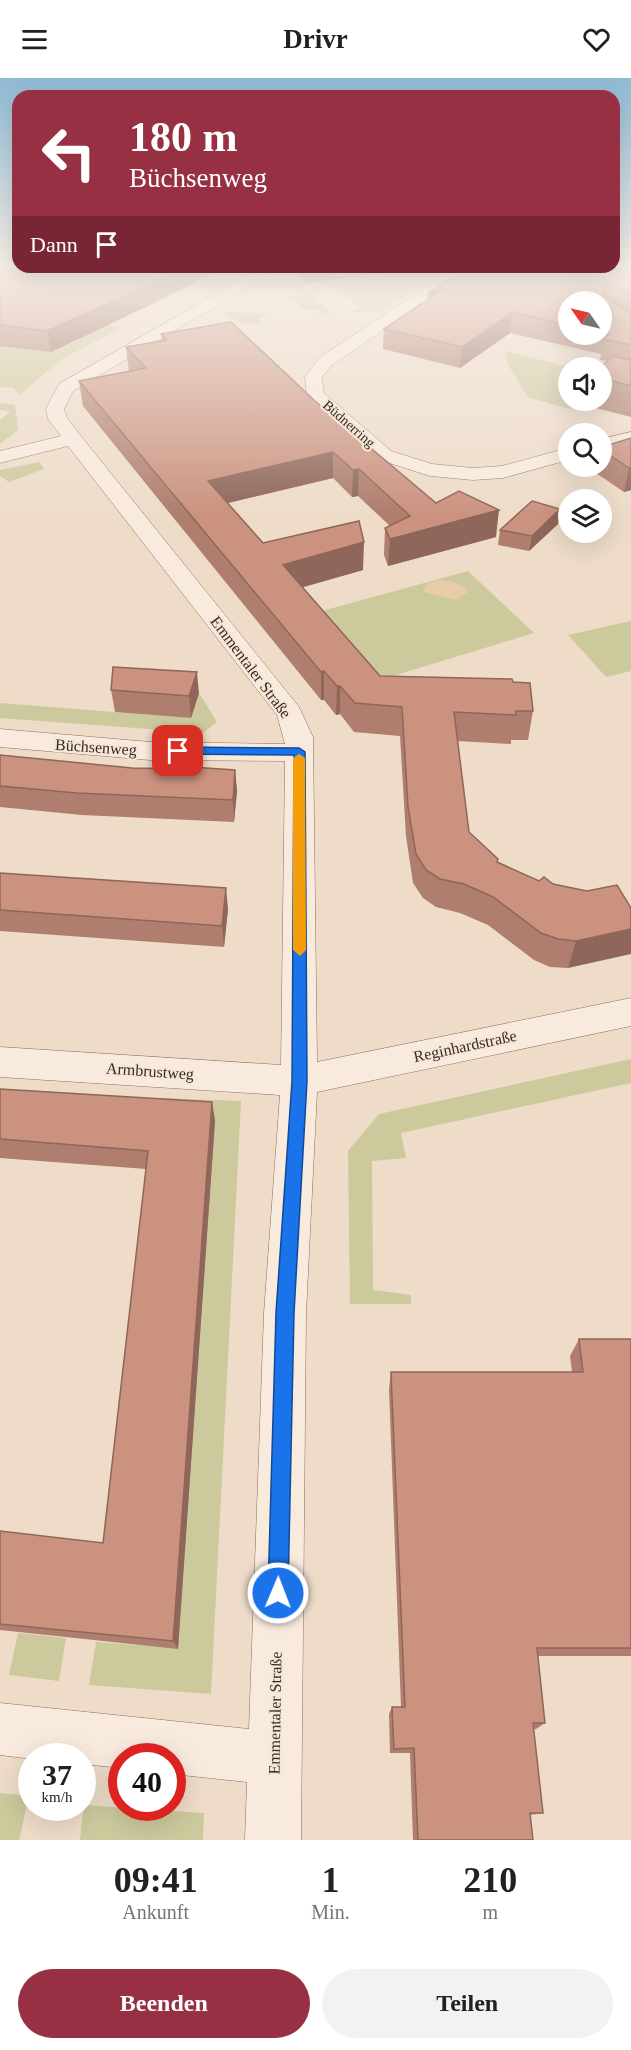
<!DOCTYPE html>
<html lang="de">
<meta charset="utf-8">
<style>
:root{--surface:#fff;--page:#f2f2f2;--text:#202124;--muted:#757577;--accent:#973043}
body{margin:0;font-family:"Times New Roman",serif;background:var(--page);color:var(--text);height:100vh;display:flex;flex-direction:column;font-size:22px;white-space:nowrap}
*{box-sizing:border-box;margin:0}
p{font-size:20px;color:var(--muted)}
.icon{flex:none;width:33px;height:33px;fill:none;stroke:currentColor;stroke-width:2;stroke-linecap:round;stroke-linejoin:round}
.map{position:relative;height:1762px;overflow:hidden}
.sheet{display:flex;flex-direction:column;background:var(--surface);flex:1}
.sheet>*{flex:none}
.banner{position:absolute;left:12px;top:12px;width:608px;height:183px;border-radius:18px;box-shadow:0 6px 24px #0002;background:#973043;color:#fff;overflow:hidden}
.needle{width:39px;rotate:304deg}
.buttons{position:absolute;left:558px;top:213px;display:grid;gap:12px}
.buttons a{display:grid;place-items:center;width:54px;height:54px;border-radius:50%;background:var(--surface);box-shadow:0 6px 24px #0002;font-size:30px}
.speed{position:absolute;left:18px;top:1665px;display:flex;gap:12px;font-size:30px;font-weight:700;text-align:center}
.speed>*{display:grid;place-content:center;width:78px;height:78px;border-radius:50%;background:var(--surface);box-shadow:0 6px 24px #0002;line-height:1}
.speed small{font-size:15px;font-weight:400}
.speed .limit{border:9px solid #d22;background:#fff;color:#111}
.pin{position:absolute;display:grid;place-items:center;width:51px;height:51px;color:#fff;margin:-26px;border-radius:12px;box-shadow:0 3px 9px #0006}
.me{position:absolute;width:66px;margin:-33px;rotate:1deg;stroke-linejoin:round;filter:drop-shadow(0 0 4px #0008)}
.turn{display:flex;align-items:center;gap:21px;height:126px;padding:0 18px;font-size:27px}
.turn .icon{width:78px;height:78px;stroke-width:2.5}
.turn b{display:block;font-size:42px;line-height:51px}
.then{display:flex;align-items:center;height:57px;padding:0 18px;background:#0003;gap:12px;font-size:22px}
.eta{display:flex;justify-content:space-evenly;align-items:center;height:102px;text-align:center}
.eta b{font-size:36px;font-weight:700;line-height:42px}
.cta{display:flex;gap:12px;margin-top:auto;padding:12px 18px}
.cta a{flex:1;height:69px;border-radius:36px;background:var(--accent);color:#fff;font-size:24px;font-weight:700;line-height:69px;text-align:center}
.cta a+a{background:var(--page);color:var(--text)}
header{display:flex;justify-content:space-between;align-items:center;height:78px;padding:0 18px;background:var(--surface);font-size:27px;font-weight:700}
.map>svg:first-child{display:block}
.green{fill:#ccc99d}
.sand{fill:#e8cba8}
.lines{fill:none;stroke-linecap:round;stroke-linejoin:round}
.minor-casing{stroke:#8a6d5e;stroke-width:1}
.minor{fill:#f8ebdd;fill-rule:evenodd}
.wall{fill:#af7e6e;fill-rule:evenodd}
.shaded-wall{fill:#8e665a}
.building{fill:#cb9280;stroke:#8e665a;stroke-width:1.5}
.route{fill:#1a73e8;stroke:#114b97;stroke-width:1.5}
.slow{fill:#f59e0b}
.labels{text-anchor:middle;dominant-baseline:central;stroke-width:4.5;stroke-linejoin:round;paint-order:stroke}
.far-street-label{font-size:14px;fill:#3b2921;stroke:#f5e8d9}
.street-label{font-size:16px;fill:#3b2921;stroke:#f5e8d9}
</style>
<header><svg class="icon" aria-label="menu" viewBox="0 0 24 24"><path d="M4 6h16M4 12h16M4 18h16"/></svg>Drivr<svg class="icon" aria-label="heart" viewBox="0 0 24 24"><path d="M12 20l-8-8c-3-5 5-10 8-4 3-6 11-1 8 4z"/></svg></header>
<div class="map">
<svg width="631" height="1762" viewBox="0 0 631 1762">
<rect width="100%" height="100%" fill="#eedcc9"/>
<!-- green -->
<path class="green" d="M 524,190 L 451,196 L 424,206 L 381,234 L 346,234 L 362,231 L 328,202 L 408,191 Z
M 308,213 L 331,235 L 318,239 L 321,231 L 306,232 L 286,218 L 295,220 L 305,218 L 303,214 Z
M 225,234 L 267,235 L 260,242 L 263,246 L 245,247 L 222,236 Z
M 78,239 L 121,250 L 62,281 L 19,317 L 13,310 L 0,309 L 0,267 L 52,274 L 79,261 Z
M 506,273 L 570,289 L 568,322 L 579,323 L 569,331 L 528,319 L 508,287 Z
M 0,325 L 15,327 L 18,352 L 0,366 L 0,342 L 10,334 L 0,332 Z
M 39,384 L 44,391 L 9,404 L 0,398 L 0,392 Z
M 468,493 L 534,555 L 383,601 L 322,533 Z
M 631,543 L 631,593 L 606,599 L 568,557 Z
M 199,615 L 217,644 L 203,655 L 0,640 L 0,625 L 191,640 Z
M 631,981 L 631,1005 L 401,1055 L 406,1080 L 372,1083 L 373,1212 L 411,1217 L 411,1226 L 350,1226 L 348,1073 L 379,1036 Z
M 163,1020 L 241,1023 L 211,1616 L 89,1607 L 96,1564 L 178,1570 L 215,1044 L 160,1040 Z
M 18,1555 L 66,1560 L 59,1603 L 9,1597 Z
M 0,1715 L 29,1718 L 19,1762 L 0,1762 Z
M 84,1727 L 204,1735 L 203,1762 L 80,1762 Z"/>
<!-- sand -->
<path class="sand" d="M 436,502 L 451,503 L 466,510 L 467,515 L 455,522 L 423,514 L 426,507 Z"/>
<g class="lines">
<defs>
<path id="minor" d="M 261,190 L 280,190 L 73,313 L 64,331 L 67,340 L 80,357 L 299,629 L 313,659 L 317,984 L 631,920 L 631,948 L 317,1014 L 306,1235 L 301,1762 L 245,1762 L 247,1704 L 172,1696 L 172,1678 L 122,1678 L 122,1690 L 82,1686 L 82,1678 L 32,1678 L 32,1681 L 0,1677 L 0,1625 L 249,1651 L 264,1235 L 280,1017 L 0,999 L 0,969 L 281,987 L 285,683 L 150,682 L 0,669 L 0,651 L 150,664 L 285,666 L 277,637 L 68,368 L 0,385 L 0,373 L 61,358 L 48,341 L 46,331 L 59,306 Z
M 477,193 L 485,198 L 482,201 L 438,215 L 332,287 L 322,299 L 324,315 L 391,373 L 432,386 L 473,390 L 502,388 L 568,370 L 568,382 L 503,400 L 473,402 L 430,398 L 377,381 L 307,318 L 305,299 L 320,279 L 426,209 Z
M 631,354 L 631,366 L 602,373 L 602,361 Z"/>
</defs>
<!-- minor casing -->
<use href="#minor" class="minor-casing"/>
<!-- minor -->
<use href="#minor" class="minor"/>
</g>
<!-- wall -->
<path class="wall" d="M 0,190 L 156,224 L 51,274 L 0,268 Z
M 291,190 L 418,190 L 306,205 Z
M 467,190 L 631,190 L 631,339 L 584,327 L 585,322 L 602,322 L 602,290 L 607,283 L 600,282 L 601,276 L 510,255 L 460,290 L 383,271 L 384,251 L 428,221 ZM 568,224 L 602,224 L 602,256 L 568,256 Z
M 161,256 L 315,323 L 436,425 L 496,459 L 388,488 L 384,477 L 385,450 L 390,448 L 358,418 L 352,419 L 333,400 L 228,425 L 263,465 L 363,492 L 302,509 L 380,598 L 513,604 L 533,633 L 528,662 L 511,662 L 511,666 L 457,663 L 469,754 L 498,781 L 498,784 L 539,803 L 587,813 L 617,807 L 568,890 L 550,889 L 534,882 L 488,847 L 460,835 L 436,829 L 423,820 L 413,805 L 406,758 L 400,658 L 354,654 L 340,636 L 336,637 L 324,622 L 321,622 L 83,328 L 79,303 L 129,294 L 126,269 L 162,263 Z
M 631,360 L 631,412 L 624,414 L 593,393 L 594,388 L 602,388 L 602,369 Z
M 560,431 L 558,446 L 529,473 L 498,467 L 500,452 Z
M 111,612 L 199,615 L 191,640 L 115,634 Z
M 0,677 L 132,690 L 235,692 L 237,713 L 234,744 L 82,737 L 0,729 Z
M 0,795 L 228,831 L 224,869 L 0,853 Z
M 0,1011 L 212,1024 L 215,1043 L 178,1571 L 0,1552 L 0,1453 L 103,1465 L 146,1091 L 0,1080 Z
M 579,1261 L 631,1261 L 631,1578 L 538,1578 L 545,1645 L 536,1651 L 533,1651 L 543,1735 L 530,1737 L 533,1762 L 413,1762 L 410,1675 L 390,1675 L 389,1636 L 392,1629 L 401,1629 L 389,1311 L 391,1294 L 572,1294 L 570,1278 Z"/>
<!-- shaded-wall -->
<path class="shaded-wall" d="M 181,190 L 222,190 L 156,224 L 51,274 L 47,253 Z
M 306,190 L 418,190 L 306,205 Z
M 440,213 L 427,235 L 428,215 Z
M 513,234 L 510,255 L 460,290 L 462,269 Z
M 333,374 L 333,400 L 210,429 L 208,403 Z
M 631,389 L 631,412 L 624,414 L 629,390 Z
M 359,391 L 358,418 L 352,419 L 353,392 Z
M 560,431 L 558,446 L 529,473 L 532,458 Z
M 499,432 L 496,459 L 388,488 L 390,461 Z
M 364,464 L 363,492 L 283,515 L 283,487 Z
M 324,593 L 324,622 L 321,622 L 321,594 Z
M 197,594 L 199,615 L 191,640 L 189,618 Z
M 337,608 L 340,608 L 340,636 L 336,637 Z
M 235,692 L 237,713 L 234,744 L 233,722 Z
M 226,810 L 228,831 L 224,869 L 222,848 Z
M 631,851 L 631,876 L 568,890 L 576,863 Z
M 212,1024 L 215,1043 L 178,1571 L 173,1563 Z"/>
<!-- building -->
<path class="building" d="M 0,190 L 181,190 L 154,204 L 47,253 L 0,247 Z
M 467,190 L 547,190 L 582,206 L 603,206 L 605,219 L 631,235 L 631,267 L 604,261 L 609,256 L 602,255 L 602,224 L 568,224 L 568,247 L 513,234 L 462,269 L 384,251 L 440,213 L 428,215 Z
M 587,190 L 631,190 L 631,217 Z
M 231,244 L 315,323 L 436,425 L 459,413 L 499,432 L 390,461 L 385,450 L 410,438 L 359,391 L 353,392 L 333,374 L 208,403 L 263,465 L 359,443 L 364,464 L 283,487 L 380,598 L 512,601 L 513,604 L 530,605 L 533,633 L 516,633 L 516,637 L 454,634 L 469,754 L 498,781 L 497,784 L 539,803 L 544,799 L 553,806 L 587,813 L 617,807 L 631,830 L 631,851 L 576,863 L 558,861 L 541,855 L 493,819 L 464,806 L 440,801 L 426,792 L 416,776 L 408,729 L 402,629 L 355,625 L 340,608 L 337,608 L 324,593 L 321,594 L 79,303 L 146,290 L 126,269 L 167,262 L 161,256 Z
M 613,278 L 631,282 L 631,308 L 602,300 L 602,290 L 599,290 Z
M 631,360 L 631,389 L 629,390 L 602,372 L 602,369 Z
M 532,423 L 560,431 L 532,458 L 500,452 Z
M 113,589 L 197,594 L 189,618 L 111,612 Z
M 0,677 L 132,690 L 192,691 L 192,689 L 235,692 L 233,722 L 77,715 L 0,708 Z
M 0,795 L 226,810 L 222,848 L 0,832 Z
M 0,1011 L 212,1024 L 173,1563 L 0,1546 L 0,1453 L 103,1465 L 148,1073 L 0,1061 Z
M 579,1261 L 631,1261 L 631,1570 L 537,1570 L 545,1645 L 533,1645 L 543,1735 L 530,1735 L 533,1762 L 418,1762 L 414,1670 L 394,1671 L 392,1629 L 405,1629 L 391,1294 L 583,1294 Z"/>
<!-- sky -->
<linearGradient id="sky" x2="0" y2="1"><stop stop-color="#8fbad4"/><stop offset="0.43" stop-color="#f7efe7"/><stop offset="1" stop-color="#f7efe7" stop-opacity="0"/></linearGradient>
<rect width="631" height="437" fill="url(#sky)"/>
<!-- route -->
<path class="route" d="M 178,669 L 299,670 L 305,674 L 307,1003 L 294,1235 L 288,1515 L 285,1522 L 278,1525 L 271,1522 L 268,1515 L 276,1235 L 292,1003 L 294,677 L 174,676 L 172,673 Z"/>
<!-- slow -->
<path class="slow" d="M 299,676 L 305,680 L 306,872 L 300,878 L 293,872 L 293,680 Z"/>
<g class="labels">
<!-- far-street labels -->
<g class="far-street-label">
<text transform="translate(349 346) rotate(41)">Büdnerring</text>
</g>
<!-- street labels -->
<g class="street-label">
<text transform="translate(251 589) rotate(53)">Emmentaler Straße</text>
<text transform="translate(96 669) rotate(4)">Büchsenweg</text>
<text transform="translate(465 968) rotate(-12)">Reginhardstraße</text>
<text transform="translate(150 993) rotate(4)">Armbrustweg</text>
<text transform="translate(275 1635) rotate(-89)">Emmentaler Straße</text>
</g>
</g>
</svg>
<div class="buttons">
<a><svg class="needle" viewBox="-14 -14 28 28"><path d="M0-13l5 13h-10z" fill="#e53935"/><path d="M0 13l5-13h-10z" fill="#757577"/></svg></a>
<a><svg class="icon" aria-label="sound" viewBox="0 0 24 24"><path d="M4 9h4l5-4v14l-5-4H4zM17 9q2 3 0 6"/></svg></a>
<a><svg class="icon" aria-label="search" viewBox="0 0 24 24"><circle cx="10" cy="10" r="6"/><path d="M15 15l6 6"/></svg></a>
<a><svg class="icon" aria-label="layers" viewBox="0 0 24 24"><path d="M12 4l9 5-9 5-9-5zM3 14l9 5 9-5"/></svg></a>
</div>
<div class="speed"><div>37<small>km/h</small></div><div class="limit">40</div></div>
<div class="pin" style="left:178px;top:673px;background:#d93025"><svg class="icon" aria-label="arrive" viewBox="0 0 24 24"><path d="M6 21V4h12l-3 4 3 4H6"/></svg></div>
<svg class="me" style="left:278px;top:1515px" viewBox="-20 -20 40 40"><circle r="17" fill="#1a73e8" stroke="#fff" stroke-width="3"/><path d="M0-11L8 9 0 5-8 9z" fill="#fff"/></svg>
<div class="banner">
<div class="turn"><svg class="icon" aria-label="left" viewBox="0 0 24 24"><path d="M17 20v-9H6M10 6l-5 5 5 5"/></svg><div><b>180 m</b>Büchsenweg</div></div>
<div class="then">Dann<svg class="icon" aria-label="arrive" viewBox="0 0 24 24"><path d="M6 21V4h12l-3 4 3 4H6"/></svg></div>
</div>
</div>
<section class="sheet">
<div class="eta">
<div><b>09:41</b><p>Ankunft</p></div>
<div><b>1</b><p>Min.</p></div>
<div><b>210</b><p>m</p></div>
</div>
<div class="cta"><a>Beenden</a><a>Teilen</a></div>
</section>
